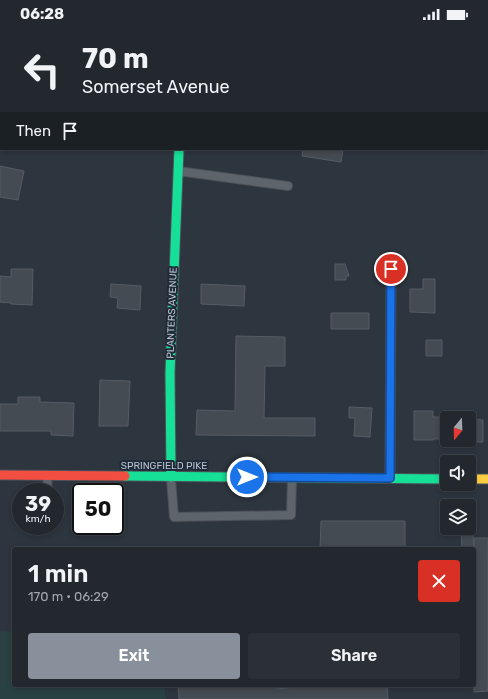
<!DOCTYPE html>
<meta charset="utf-8">
<style>
:root{--surface:#22282e;--page:#2a3036;--text:#f1f3f6;--muted:#a2a6aa;--line:#3f444a;--accent:#88919b}
body{margin:0;font-family:Rubik,sans-serif;background:var(--page);color:var(--text);height:100vh;display:flex;flex-direction:column;font-size:15px;white-space:nowrap}
*{box-sizing:border-box;margin:0}
p{font-size:13px;color:var(--muted)}
.icon{flex:none;width:22px;height:22px;fill:none;stroke:currentColor;stroke-width:2;stroke-linecap:round;stroke-linejoin:round}
.map{position:relative;flex:1;overflow:hidden}
.panel{position:absolute;left:12px;top:519px;width:464px;height:140px;display:flex;flex-direction:column;background:var(--surface);border-radius:4px;box-shadow:0 2px 6px #0003,0 0 0 1px var(--line)}
.panel>*{flex:none}
.guide{position:absolute;left:0px;top:0px;width:488px;height:122px;box-shadow:0 2px 6px #0003,0 0 0 1px var(--line);background:#22282e;color:var(--text);overflow:hidden}
.needle{width:26px;rotate:199deg}
.tools{position:absolute;left:440px;top:383px;display:grid;gap:8px}
.tools a{display:grid;place-items:center;width:36px;height:36px;border-radius:4px;background:var(--surface);box-shadow:0 2px 6px #0003,0 0 0 1px var(--line);font-size:20px}
.speed{position:absolute;left:12px;top:455px;display:flex;gap:8px;font-size:20px;font-weight:700;text-align:center}
.speed>*{display:grid;place-content:center;width:52px;height:52px;border-radius:50%;background:var(--surface);box-shadow:0 2px 6px #0003,0 0 0 1px var(--line);line-height:1}
.speed small{font-size:10px;font-weight:400}
.speed .limit{border:2px solid #111;border-radius:6px;background:#fff;color:#111}
.pin{position:absolute;display:grid;place-items:center;width:34px;height:34px;color:#fff;margin:-17px;border:2px solid #fff;border-radius:50%;box-shadow:0 1px 4px #0007}
.me{position:absolute;width:44px;margin:-22px;rotate:90deg;stroke-linejoin:round;filter:drop-shadow(0 0 3px #0008)}
.turn{display:flex;align-items:center;gap:14px;height:84px;padding:0 16px;font-size:18px}
.turn .icon{width:52px;height:52px;stroke-width:2.5}
.turn b{display:block;font-size:28px;line-height:34px}
.then{display:flex;align-items:center;height:38px;padding:0 16px;background:#0003;gap:8px;font-size:15px}
.round{display:grid;place-items:center;flex:none;width:42px;height:42px;border-radius:4px;background:var(--page)}
.head{display:flex;align-items:center;justify-content:space-between;height:68px;padding:0 16px}
h1{font-size:24px;font-weight:600;line-height:30px}
.action{display:flex;gap:8px;margin-top:auto;padding:8px 16px}
.action a{flex:1;height:46px;border-radius:4px;background:var(--accent);color:#fff;font-size:16px;font-weight:600;line-height:46px;text-align:center}
.action a+a{background:var(--page);color:var(--text)}
.status{display:flex;justify-content:space-between;align-items:center;height:28px;padding:0 20px;background:var(--surface);direction:ltr}
.status svg{height:11px;fill:currentColor}
.map>svg:first-child{display:block}
.green{fill:#2a4144}
.building{fill:#454b52;stroke:#565c65}
.lines{fill:none;stroke-linecap:round;stroke-linejoin:round}
.lane-casing{stroke:#4c5158;stroke-width:10}
.street-casing{stroke:#4c5158;stroke-width:19}
.fast-casing{stroke:#4c5158;stroke-width:11}
.slow-casing{stroke:#4c5158;stroke-width:11}
.jam-casing{stroke:#4c5158;stroke-width:11}
.lane{stroke:#5e646b;stroke-width:8}
.street{stroke:#5e646b;stroke-width:17}
.fast{stroke:#16e098;stroke-width:9}
.slow{stroke:#ffcf43;stroke-width:9}
.jam{stroke:#f24e42;stroke-width:9}
.route-casing{stroke:#114b97;stroke-width:10}
.route{stroke:#1a73e8;stroke-width:7}
.labels{text-anchor:middle;dominant-baseline:central;stroke-width:4;stroke-linejoin:round;paint-order:stroke}
.street-label{font-size:10px;fill:#b9c2cd;stroke:#202b39}
</style>
<div class="status"><b>06:28</b><svg viewBox="0 0 49 12"><path d="M0 12V9h3v3zM5 12V6h3v6zM10 12V3h3v9zM15 12V0h3v12zM26 1h20v11H26zM47 4h2v5h-2z"/></svg></div>
<div class="map">
<svg width="488" height="671" viewBox="0 0 488 671">
<rect width="100%" height="100%" fill="#2d353e"/>
<!-- green -->
<path class="green" d="M 2,603 L 14,604 L 14,657 L 164,657 L 166,671 L 0,671 L 0,604 Z"/>
<!-- building -->
<path class="building" d="M 303,121 L 343,121 L 341,134 L 302,128 Z
M 0,138 L 24,143 L 18,172 L 0,169 Z
M 335,236 L 345,236 L 349,248 L 346,248 L 346,252 L 335,252 Z
M 11,241 L 33,241 L 32,277 L 11,276 L 11,275 L 0,274 L 0,248 L 11,249 Z
M 423,251 L 435,251 L 435,285 L 410,284 L 410,261 L 423,261 Z
M 111,256 L 141,258 L 140,282 L 117,280 L 118,270 L 110,269 Z
M 201,256 L 245,258 L 244,278 L 201,276 Z
M 331,285 L 369,285 L 369,301 L 331,301 Z
M 236,308 L 285,309 L 285,338 L 265,338 L 264,390 L 315,390 L 315,408 L 196,407 L 197,382 L 235,383 Z
M 426,312 L 442,312 L 442,328 L 426,328 Z
M 100,352 L 130,353 L 128,398 L 99,398 Z
M 18,369 L 40,369 L 40,374 L 74,375 L 73,408 L 51,407 L 51,403 L 0,403 L 0,376 L 18,376 Z
M 349,379 L 372,380 L 370,409 L 354,408 L 355,390 L 349,390 Z
M 414,383 L 433,383 L 433,389 L 447,389 L 447,411 L 433,411 L 433,412 L 414,412 Z
M 469,391 L 483,392 L 483,414 L 469,414 Z
M 321,493 L 405,493 L 405,521 L 320,521 Z
M 461,500 L 472,500 L 474,518 L 474,510 L 488,510 L 488,663 L 474,664 L 474,521 L 462,521 Z
M 178,657 L 277,657 L 277,661 L 314,657 L 387,657 L 388,671 L 179,671 Z"/>
<g class="lines">
<defs>
<path id="lane" d="M 178,143 L 288,158
M 47,449 L 48,464
M 171,451 L 174,489 L 291,487 L 292,450"/>
<path id="street" d="M 222,0 L 229,1
M 192,1 L 192,0
M 487,37 L 488,37"/>
<path id="fast" d="M 125,448 L 447,451
M 171,449 L 170,345 L 179,121"/>
<path id="slow" d="M 469,451 L 488,451"/>
<path id="jam" d="M 0,447 L 125,448
M 390,450 L 391,241"/>
</defs>
<!-- lane casing -->
<use href="#lane" class="lane-casing"/>
<!-- street casing -->
<use href="#street" class="street-casing"/>
<!-- fast casing -->
<use href="#fast" class="fast-casing"/>
<!-- slow casing -->
<use href="#slow" class="slow-casing"/>
<!-- jam casing -->
<use href="#jam" class="jam-casing"/>
<!-- lane -->
<use href="#lane" class="lane"/>
<!-- street -->
<use href="#street" class="street"/>
<!-- fast -->
<use href="#fast" class="fast"/>
<!-- slow -->
<use href="#slow" class="slow"/>
<!-- jam -->
<use href="#jam" class="jam"/>
</g>
<g class="lines">
<defs>
<path id="route" d="M 247,449 L 390,450 L 391,241"/>
</defs>
<!-- route casing -->
<use href="#route" class="route-casing"/>
<!-- route -->
<use href="#route" class="route"/>
</g>
<g class="labels">
<!-- street labels -->
<g class="street-label">
<text transform="translate(172 285) rotate(-88)">PLANTERS AVENUE</text>
<text x="164" y="438">SPRINGFIELD PIKE</text>
</g>
</g>
</svg>
<div class="tools">
<a><svg class="needle" viewBox="-14 -14 28 28"><path d="M0-13l5 13h-10z" fill="#e53935"/><path d="M0 13l5-13h-10z" fill="#a2a6aa"/></svg></a>
<a><svg class="icon" aria-label="sound" viewBox="0 0 24 24"><path d="M4 9h4l5-4v14l-5-4H4zM17 9q2 3 0 6"/></svg></a>
<a><svg class="icon" aria-label="layers" viewBox="0 0 24 24"><path d="M12 4l9 5-9 5-9-5zM3 14l9 5 9-5"/></svg></a>
</div>
<div class="speed"><div>39<small>km/h</small></div><div class="limit">50</div></div>
<div class="pin" style="left:391px;top:241px;background:#d93025"><svg class="icon" aria-label="arrive" viewBox="0 0 24 24"><path d="M6 21V4h12l-3 4 3 4H6"/></svg></div>
<svg class="me" style="left:247px;top:449px" viewBox="-20 -20 40 40"><circle r="17" fill="#1a73e8" stroke="#fff" stroke-width="3"/><path d="M0-11L8 9 0 5-8 9z" fill="#fff"/></svg>
<div class="guide">
<div class="turn"><svg class="icon" aria-label="left" viewBox="0 0 24 24"><path d="M17 20v-9H6M10 6l-5 5 5 5"/></svg><div><b>70 m</b>Somerset Avenue</div></div>
<div class="then">Then<svg class="icon" aria-label="arrive" viewBox="0 0 24 24"><path d="M6 21V4h12l-3 4 3 4H6"/></svg></div>
</div>
<section class="panel">
<div class="head"><div><h1>1 min</h1><p>170 m · 06:29</p></div><a class="round" style="background:#d93025;color:#fff"><svg class="icon" aria-label="close" viewBox="0 0 24 24"><path d="M6 6l12 12M18 6L6 18"/></svg></a></div>
<div class="action"><a>Exit</a><a>Share</a></div>
</section>
</div>
